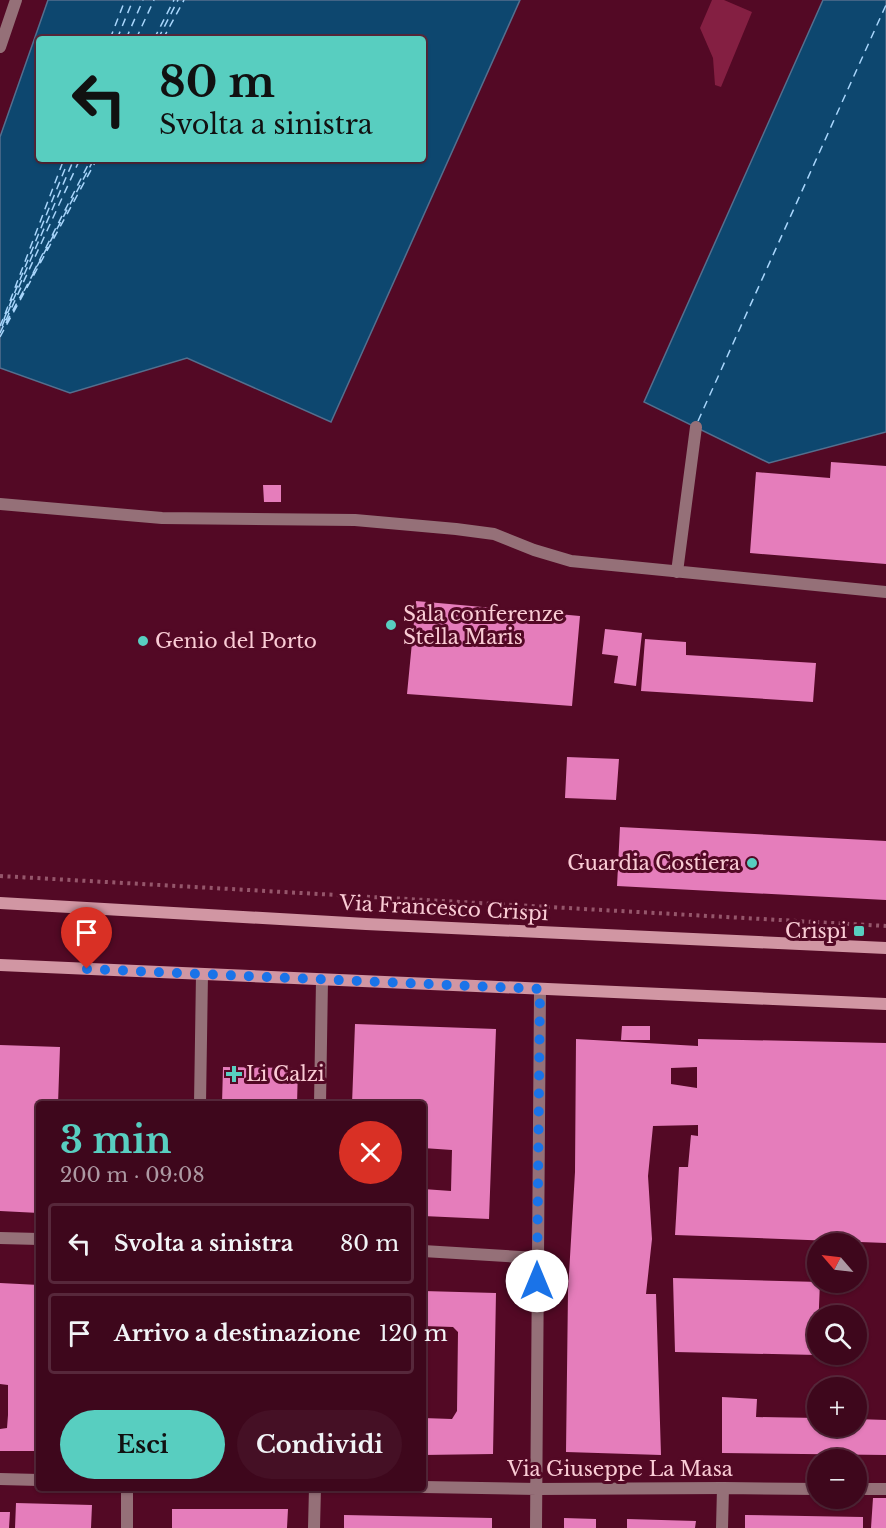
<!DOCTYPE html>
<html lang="it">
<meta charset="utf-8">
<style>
:root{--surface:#3e071c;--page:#451025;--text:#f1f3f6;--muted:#ad99a3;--line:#57283b;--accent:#58cec0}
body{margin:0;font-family:"Libre Baskerville",serif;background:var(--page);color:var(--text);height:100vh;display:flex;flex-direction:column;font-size:22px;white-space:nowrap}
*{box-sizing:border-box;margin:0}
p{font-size:20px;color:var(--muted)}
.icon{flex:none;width:33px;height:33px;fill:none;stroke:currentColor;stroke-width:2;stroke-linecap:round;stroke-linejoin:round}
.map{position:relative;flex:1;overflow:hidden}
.details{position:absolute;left:36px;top:1101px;width:390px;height:390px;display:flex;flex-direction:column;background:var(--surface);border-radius:6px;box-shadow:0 2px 4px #0004,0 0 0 2px var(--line)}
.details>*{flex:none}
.top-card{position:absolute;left:36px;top:36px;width:390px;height:126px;border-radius:6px;box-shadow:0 2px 4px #0004,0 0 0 2px var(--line);background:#58cec0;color:#111;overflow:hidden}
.needle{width:39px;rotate:298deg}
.fabs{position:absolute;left:807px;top:1233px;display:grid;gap:12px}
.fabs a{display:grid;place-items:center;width:60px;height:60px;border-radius:50%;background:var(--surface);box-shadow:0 2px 4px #0004,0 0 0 2px var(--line);font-size:30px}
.pin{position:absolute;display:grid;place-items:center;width:51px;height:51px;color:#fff;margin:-62px -26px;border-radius:50% 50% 50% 0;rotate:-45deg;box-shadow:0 0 6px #0007}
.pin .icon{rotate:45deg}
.me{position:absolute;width:66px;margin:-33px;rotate:0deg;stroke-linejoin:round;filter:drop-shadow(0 0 4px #0008)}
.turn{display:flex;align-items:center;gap:21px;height:126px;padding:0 24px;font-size:27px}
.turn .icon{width:78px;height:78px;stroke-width:2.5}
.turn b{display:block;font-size:42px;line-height:51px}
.round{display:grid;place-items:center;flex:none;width:63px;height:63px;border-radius:32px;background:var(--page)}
.summary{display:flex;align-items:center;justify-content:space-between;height:102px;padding:0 24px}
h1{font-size:36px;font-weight:800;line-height:45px;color:var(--accent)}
.primary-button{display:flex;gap:12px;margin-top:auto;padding:12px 24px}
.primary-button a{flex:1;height:69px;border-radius:36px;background:var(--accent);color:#111;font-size:24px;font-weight:800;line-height:69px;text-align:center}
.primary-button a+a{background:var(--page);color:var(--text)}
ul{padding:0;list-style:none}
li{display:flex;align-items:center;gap:18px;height:81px;margin:0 12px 9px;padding:0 12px;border:3px solid var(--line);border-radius:6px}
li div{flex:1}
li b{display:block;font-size:22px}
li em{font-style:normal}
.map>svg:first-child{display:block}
.green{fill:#841f42}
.water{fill:#0d476f;stroke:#546f8e;stroke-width:1.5;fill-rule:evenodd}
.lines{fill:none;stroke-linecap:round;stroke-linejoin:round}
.ferry{stroke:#a8d5fb;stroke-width:1.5;stroke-dasharray:8 6;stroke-linecap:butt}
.building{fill:#e57dbb;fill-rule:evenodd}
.path{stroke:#95566b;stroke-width:4;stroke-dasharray:3 4.5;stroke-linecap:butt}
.service{stroke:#957078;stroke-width:12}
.pedestrian{stroke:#957078;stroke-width:12}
.minor{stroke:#957078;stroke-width:12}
.secondary{stroke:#d196a3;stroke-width:12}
.route{stroke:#1a73e8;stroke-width:10;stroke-dasharray:0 18}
.poi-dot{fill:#58cec0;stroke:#530925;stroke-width:2}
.labels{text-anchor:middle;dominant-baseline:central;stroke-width:6;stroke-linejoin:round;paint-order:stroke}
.poi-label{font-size:20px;fill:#faccd5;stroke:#530925;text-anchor:start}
.street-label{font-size:20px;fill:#faccd5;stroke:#530925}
</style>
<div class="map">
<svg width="886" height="1528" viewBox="0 0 886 1528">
<rect width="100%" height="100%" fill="#530925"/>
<!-- green -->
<path class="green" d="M 712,0 L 724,0 L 752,12 L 721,87 L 715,85 L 713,58 L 700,28 Z"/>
<!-- water -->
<path class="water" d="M 48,0 L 520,0 L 331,422 L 187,358 L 70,393 L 0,368 L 0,137 ZM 39,39 L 423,39 L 423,159 L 39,159 Z
M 823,0 L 886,0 L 886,432 L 769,463 L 644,402 Z"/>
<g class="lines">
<!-- ferry -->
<path class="ferry" d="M 110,39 L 125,0
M 117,39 L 133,0
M 126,39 L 143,0
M 136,39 L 154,0
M 154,39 L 174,0
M 158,39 L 178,0
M 163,39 L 184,0
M 33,273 L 91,159
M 24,291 L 94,159
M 5,314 L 64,159
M 4,319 L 69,159
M 6,323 L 24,290
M 0,326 L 3,319
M 2,326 L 74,159
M 0,333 L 80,159
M 0,337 L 97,159
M 698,421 L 886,5"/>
</g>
<!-- building -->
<path class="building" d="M 831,462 L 886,466 L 886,564 L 750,553 L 756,472 L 830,478 Z
M 263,485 L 281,485 L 281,502 L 264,502 Z
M 416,601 L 580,616 L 572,706 L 407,694 Z
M 605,629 L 642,633 L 636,686 L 614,683 L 618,656 L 602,654 Z
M 645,639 L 686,642 L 686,655 L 816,663 L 813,702 L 641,691 Z
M 567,757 L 619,759 L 616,800 L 565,798 Z
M 620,827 L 886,841 L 886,900 L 617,886 Z
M 355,1024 L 496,1029 L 489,1219 L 423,1216 L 423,1189 L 451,1191 L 452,1150 L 423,1148 L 423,1104 L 352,1104 Z
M 622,1026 L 650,1026 L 650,1040 L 621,1040 Z
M 576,1039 L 698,1046 L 698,1039 L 886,1043 L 886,1243 L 675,1235 L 679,1167 L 688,1167 L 691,1135 L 698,1136 L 698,1125 L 653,1126 L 648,1176 L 652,1239 L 646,1294 L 656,1294 L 661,1455 L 566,1452 L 568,1291 L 575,1172 ZM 697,1067 L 697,1088 L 671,1084 L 671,1068 Z
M 0,1045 L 60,1047 L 58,1104 L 39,1104 L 39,1213 L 0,1211 Z
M 223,1067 L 298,1068 L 297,1104 L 222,1104 Z
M 673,1278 L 820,1282 L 817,1355 L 675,1352 Z
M 0,1283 L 39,1285 L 39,1451 L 0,1451 L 0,1429 L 7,1428 L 8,1415 L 8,1385 L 0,1384 Z
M 423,1291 L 496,1293 L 493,1454 L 423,1455 L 423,1418 L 452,1419 L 457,1411 L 458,1332 L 453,1327 L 423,1326 Z
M 722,1397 L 757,1399 L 756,1417 L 818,1418 L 818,1426 L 856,1426 L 856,1419 L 886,1420 L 886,1455 L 722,1453 Z
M 873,1498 L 886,1498 L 886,1528 L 871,1528 Z
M 16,1503 L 92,1505 L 91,1528 L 15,1528 Z
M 172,1509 L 288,1509 L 287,1528 L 172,1528 Z
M 0,1512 L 10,1512 L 9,1528 L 0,1528 Z
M 344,1515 L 492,1518 L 492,1528 L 344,1528 Z
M 745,1515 L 863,1517 L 863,1528 L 745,1528 Z
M 564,1518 L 596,1519 L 596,1528 L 564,1528 Z
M 627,1519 L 696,1521 L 695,1528 L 627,1528 Z"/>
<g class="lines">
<!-- path -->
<path class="path" d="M 0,876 L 886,926"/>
<!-- service -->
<path class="service" d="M 0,47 L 16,0
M 0,504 L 162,518 L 355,520 L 456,529 L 494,534 L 534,550 L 571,561 L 886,592
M 677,572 L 696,427"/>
<!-- pedestrian -->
<path class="pedestrian" d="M 200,1104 L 202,974
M 537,1489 L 723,1488
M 127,1528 L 127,1488"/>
<!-- minor -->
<path class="minor" d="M 320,1104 L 322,980
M 0,1238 L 39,1239
M 423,1251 L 537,1258
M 0,1479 L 39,1480
M 423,1487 L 537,1489
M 856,1489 L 886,1489
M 314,1528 L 315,1488
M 536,1528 L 540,989
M 722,1528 L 723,1488 L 818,1489"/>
<!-- secondary -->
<path class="secondary" d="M 0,903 L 366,924 L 886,948
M 0,965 L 886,1004"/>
</g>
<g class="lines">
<!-- route -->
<path class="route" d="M 87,969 L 540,989 L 537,1281"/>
</g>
<!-- markers -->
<g class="poi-dot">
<circle cx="391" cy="625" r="6"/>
<circle cx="143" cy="641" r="6"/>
<circle cx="752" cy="863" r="6"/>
<rect x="853" y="925" width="12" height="12" rx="3"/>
<path d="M231 1065h6v6h6v6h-6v6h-6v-6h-6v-6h6z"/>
</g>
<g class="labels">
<!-- poi labels -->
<g class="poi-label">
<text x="403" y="614">Sala conferenze<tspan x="403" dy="23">Stella Maris</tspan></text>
<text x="155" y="641">Genio del Porto</text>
<text x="740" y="863" text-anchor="end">Guardia Costiera</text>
<text x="847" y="931" text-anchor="end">Crispi</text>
<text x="246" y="1074">Li Calzi</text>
</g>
<!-- street labels -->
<g class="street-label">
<text transform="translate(444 908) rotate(3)">Via Francesco Crispi</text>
<text x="620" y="1469">Via Giuseppe La Masa</text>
</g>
</g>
</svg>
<div class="fabs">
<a><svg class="needle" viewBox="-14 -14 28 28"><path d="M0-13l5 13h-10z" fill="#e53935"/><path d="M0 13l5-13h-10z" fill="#ad99a3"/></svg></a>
<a><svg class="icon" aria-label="search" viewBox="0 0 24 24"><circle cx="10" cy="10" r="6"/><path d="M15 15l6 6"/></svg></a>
<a>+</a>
<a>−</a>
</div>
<div class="pin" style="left:87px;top:969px;background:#d93025"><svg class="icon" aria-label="arrive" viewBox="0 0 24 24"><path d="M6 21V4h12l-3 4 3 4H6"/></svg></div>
<svg class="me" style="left:537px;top:1281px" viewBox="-20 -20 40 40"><circle r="19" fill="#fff"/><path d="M0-13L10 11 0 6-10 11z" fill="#1a73e8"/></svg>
<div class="top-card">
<div class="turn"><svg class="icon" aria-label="left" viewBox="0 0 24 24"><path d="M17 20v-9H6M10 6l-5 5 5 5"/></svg><div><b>80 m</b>Svolta a sinistra</div></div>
</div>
<section class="details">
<div class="summary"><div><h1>3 min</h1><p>200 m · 09:08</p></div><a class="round" style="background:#d93025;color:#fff"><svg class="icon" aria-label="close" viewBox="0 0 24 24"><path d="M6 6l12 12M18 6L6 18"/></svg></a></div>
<ul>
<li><svg class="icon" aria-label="left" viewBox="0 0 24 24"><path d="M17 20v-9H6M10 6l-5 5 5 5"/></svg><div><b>Svolta a sinistra</b></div><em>80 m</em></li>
<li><svg class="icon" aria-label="arrive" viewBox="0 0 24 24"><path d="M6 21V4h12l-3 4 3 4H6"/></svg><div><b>Arrivo a destinazione</b></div><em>120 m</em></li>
</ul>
<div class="primary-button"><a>Esci</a><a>Condividi</a></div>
</section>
</div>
